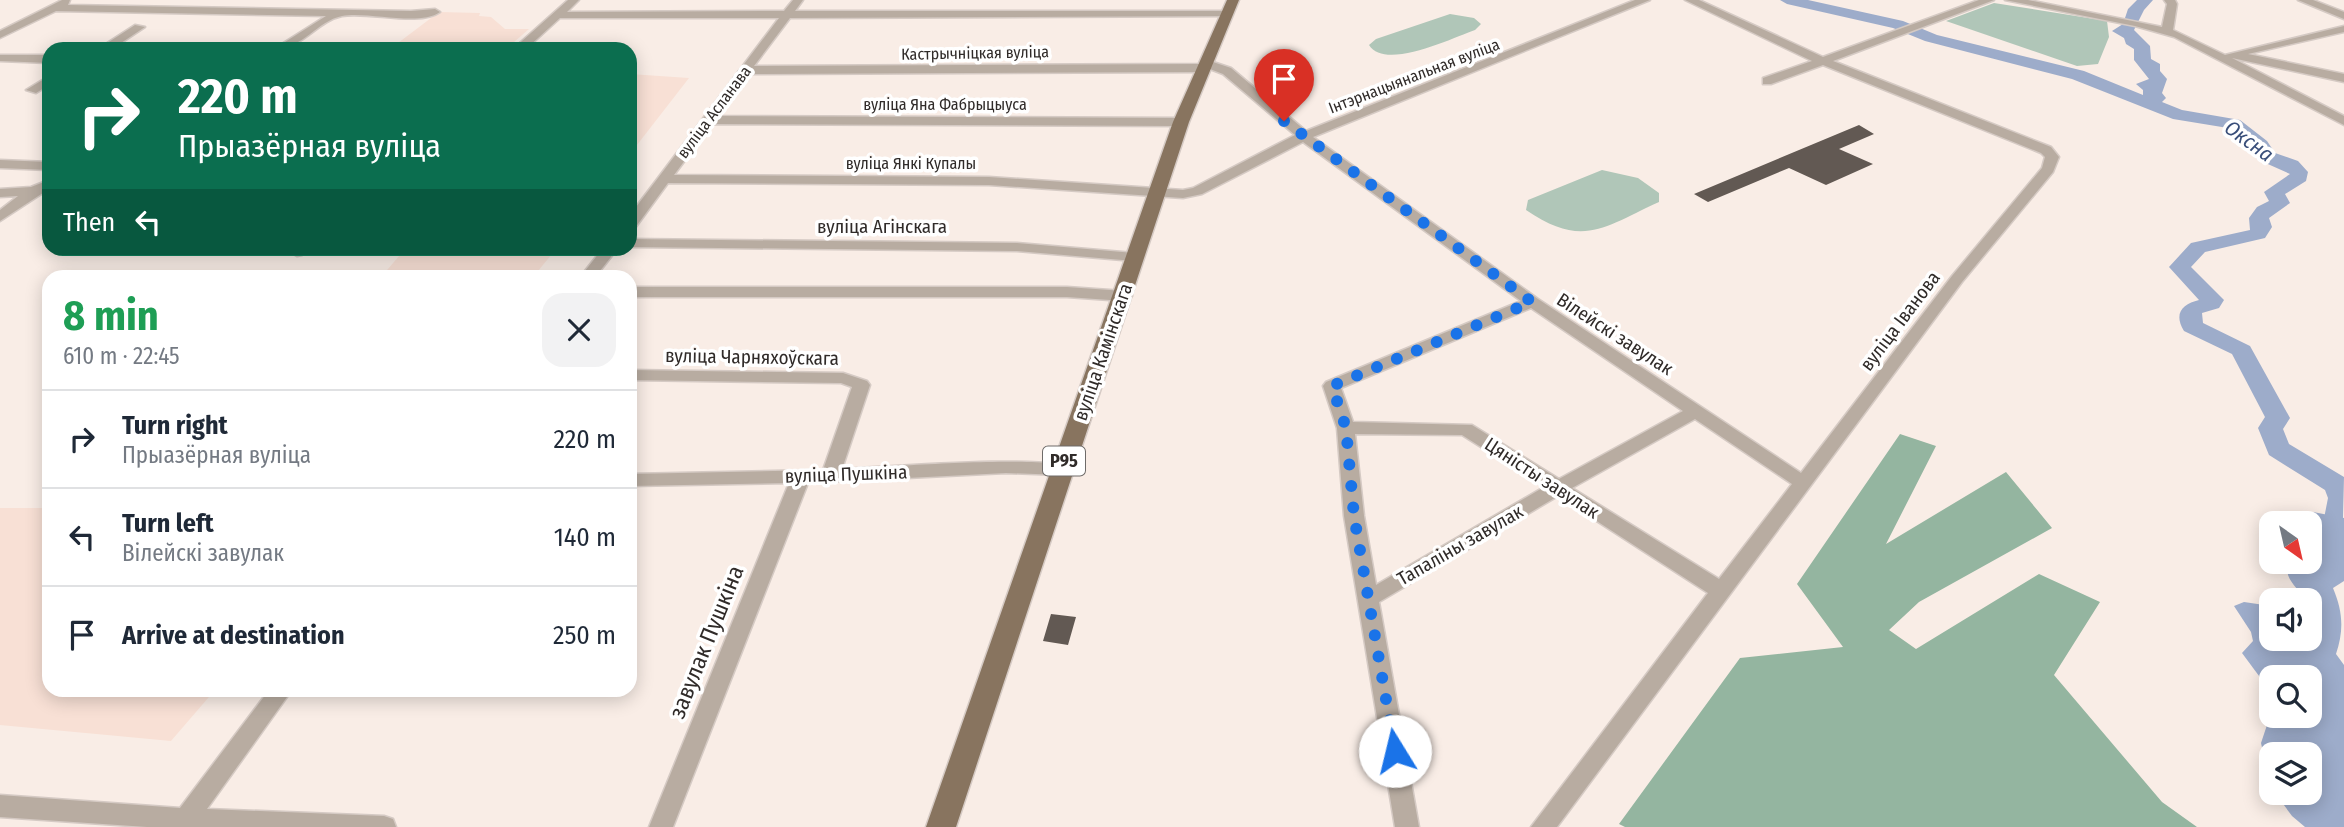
<!DOCTYPE html>
<meta charset="utf-8">
<style>
:root{--surface:#fff;--page:#f2f2f3;--text:#1f2937;--muted:#747a83;--line:#e0e1e3}
body{margin:0;font-family:"Fira Sans Condensed",sans-serif;background:var(--page);color:var(--text);height:100vh;display:flex;flex-direction:column;font-size:26px;white-space:nowrap}
*{box-sizing:border-box;margin:0}
p{font-size:23px;color:var(--muted)}
.icon{flex:none;width:38px;height:38px;fill:none;stroke:currentColor;stroke-width:2;stroke-linecap:round;stroke-linejoin:round}
.map{position:relative;flex:1;overflow:hidden}
.sheet{position:absolute;left:42px;top:270px;width:595px;height:427px;display:flex;flex-direction:column;background:var(--surface);border-radius:21px;box-shadow:0 4px 18px #0003}
.sheet>*{flex:none}
.top-card{position:absolute;left:42px;top:42px;width:595px;height:214px;border-radius:21px;box-shadow:0 4px 18px #0003;background:#0b6e4f;color:#fff;overflow:hidden}
.needle{width:46px;rotate:146deg}
.controls{position:absolute;left:2259px;top:511px;display:grid;gap:14px}
.controls a{display:grid;place-items:center;width:63px;height:63px;border-radius:14px;background:var(--surface);box-shadow:0 4px 18px #0003;font-size:35px}
.pin{position:absolute;display:grid;place-items:center;width:60px;height:60px;color:#fff;margin:-72px -30px;border-radius:50% 50% 50% 0;rotate:-45deg;box-shadow:0 0 7px #0007}
.pin .icon{rotate:45deg}
.me{position:absolute;width:77px;margin:-38px;rotate:351deg;stroke-linejoin:round;filter:drop-shadow(0 0 5px #0008)}
.turn{display:flex;align-items:center;gap:24px;height:147px;padding:0 21px;font-size:32px}
.turn .icon{width:91px;height:91px;stroke-width:2.5}
.turn b{display:block;font-size:49px;line-height:60px}
.then{display:flex;align-items:center;height:66px;padding:0 21px;background:#0003;gap:14px;font-size:26px}
.round{display:grid;place-items:center;flex:none;width:74px;height:74px;border-radius:21px;background:var(--page)}
.summary{display:flex;align-items:center;justify-content:space-between;height:119px;padding:0 21px}
h1{font-size:42px;font-weight:700;line-height:52px;color:#1e9e55}
ul{padding:0;list-style:none}
li{display:flex;align-items:center;gap:21px;height:98px;padding:0 21px;border-top:2px solid var(--line)}
li div{flex:1}
li b{display:block;font-size:26px}
li em{font-style:normal}
.map>svg:first-child{display:block}
.industrial{fill:#f8e0d5}
.green{fill:#b0c6b8}
.forest{fill:#94b5a0}
.water{fill:#9dacca;fill-rule:evenodd}
.lines{fill:none;stroke-linecap:round;stroke-linejoin:round}
.river{fill:#9dacca;fill-rule:evenodd}
.building{fill:#625953}
.minor-casing{stroke:#d5cac4;stroke-width:3}
.major-casing{stroke:#d5cac4;stroke-width:3}
.minor{fill:#b8aca1;fill-rule:evenodd}
.major{fill:#88745f;fill-rule:evenodd}
.route{stroke:#1a73e8;stroke-width:12;stroke-dasharray:0 21.6}
.labels{text-anchor:middle;dominant-baseline:central;stroke-width:7;stroke-linejoin:round;paint-order:stroke}
.far-street-label{font-size:16px;fill:#302b29;stroke:#fff}
.shield{fill:#fff;stroke:#6e6b69;stroke-width:2}
.shield-label{font-size:18px;font-weight:bold;fill:#302b29}
.street-label{font-size:19px;fill:#302b29;stroke:#fff}
.water-label{font-size:21px;font-style:italic;fill:#3a4f7a;stroke:#fff}
.near-street-label{font-size:23px;fill:#302b29;stroke:#fff}
</style>
<div class="map">
<svg width="2344" height="827" viewBox="0 0 2344 827">
<rect width="100%" height="100%" fill="#f9ede6"/>
<!-- industrial -->
<path class="industrial" d="M 439,12 L 480,13 L 479,16 L 491,17 L 505,29 L 529,29 L 506,49 L 390,49 Z
M 630,74 L 689,78 L 630,154 Z
M 405,249 L 405,248 L 556,249 L 534,276 L 382,276 Z
M 0,508 L 49,508 L 49,690 L 215,690 L 171,741 L 0,725 Z"/>
<!-- green -->
<path class="green" d="M 1994,3 L 2107,21 L 2109,37 L 2098,64 L 2077,66 L 1946,21 Z
M 1450,14 L 1474,18 L 1481,24 L 1475,30 C 1452,38 1385,71 1369,45 L 1376,39 Z
M 1602,170 L 1638,178 L 1659,193 L 1659,202 C 1604,227 1583,249 1526,210 L 1528,200 Z"/>
<!-- forest -->
<path class="forest" d="M 1900,434 L 1936,446 L 1886,544 L 2006,472 L 2052,528 L 1919,602 L 1889,630 L 1916,649 L 2039,574 L 2100,602 L 2054,675 L 2162,802 L 2197,827 L 1625,827 L 1619,824 L 1740,658 L 1843,647 L 1797,584 Z"/>
<!-- water -->
<path class="water" d="M 2313,512 L 2344,518 L 2344,581 L 2333,588 C 2343,612 2344,630 2336,654 L 2344,665 L 2344,827 L 2305,827 L 2292,816 L 2275,793 L 2310,793 L 2310,754 L 2272,754 L 2271,788 L 2261,743 L 2270,716 L 2262,680 L 2242,653 L 2253,641 L 2251,632 L 2234,606 L 2244,602 L 2271,606 L 2272,639 L 2310,639 L 2310,600 L 2301,600 L 2302,595 C 2293,584 2284,576 2288,562 L 2310,562 ZM 2272,677 L 2310,677 L 2310,716 L 2272,716 Z"/>
<g class="lines">
<!-- river -->
<path class="river" d="M 1780,0 L 1808,0 L 1903,21 L 1937,35 L 2084,71 L 2143,95 L 2143,90 L 2136,84 L 2149,79 L 2134,60 L 2134,49 L 2126,44 L 2124,38 L 2112,31 L 2123,24 L 2128,9 L 2137,0 L 2153,0 L 2144,10 L 2134,30 L 2150,46 L 2151,59 L 2160,64 L 2160,71 L 2167,79 L 2162,93 L 2166,98 L 2162,102 L 2182,110 L 2240,120 L 2267,141 L 2275,153 L 2298,161 L 2308,172 L 2306,181 L 2285,194 L 2290,203 L 2269,218 L 2272,227 L 2265,238 L 2205,252 L 2191,267 L 2224,300 L 2219,308 L 2202,313 L 2203,323 L 2250,346 L 2290,418 L 2283,429 L 2289,444 L 2344,477 L 2342,556 L 2332,559 L 2322,556 L 2318,549 L 2328,498 L 2325,490 L 2269,455 L 2258,428 L 2265,417 L 2232,354 L 2184,331 C 2173,313 2183,304 2199,300 L 2169,267 L 2191,243 L 2250,230 L 2249,218 L 2257,207 L 2269,201 L 2264,192 L 2290,174 L 2261,161 L 2254,148 L 2228,128 L 2173,119 L 2072,79 L 1925,41 L 1893,28 L 1787,4 Z"/>
</g>
<!-- building -->
<path class="building" d="M 1859,125 L 1874,134 L 1839,149 L 1873,164 L 1826,185 L 1789,168 L 1708,202 L 1694,194 Z
M 1051,614 L 1076,617 L 1068,645 L 1043,641 Z"/>
<g class="lines">
<defs>
<path id="minor" d="M 62,0 L 70,0 L 68,5 L 411,11 L 435,9 L 440,12 C 419,27 368,11 342,16 C 317,21 303,49 274,49 L 326,16 L 56,11 L 0,38 L 0,31 Z
M 568,0 L 579,0 L 567,12 L 784,11 L 793,0 L 803,0 L 795,11 L 1227,11 L 1232,14 L 1231,16 L 790,18 L 754,66 L 1201,64 L 1207,60 L 1231,68 L 1306,131 L 1635,0 L 1650,0 L 1313,137 L 1538,299 L 1801,473 L 1952,276 L 2042,168 L 2045,157 L 2041,153 L 1823,65 L 1771,84 L 1763,84 L 1763,78 L 1812,61 L 1685,0 L 1699,0 L 1823,57 L 1979,0 L 1994,0 L 1833,61 L 2051,147 L 2059,157 L 2053,172 L 1962,282 L 1557,827 L 1531,827 L 1708,593 L 1558,496 L 1379,602 L 1419,827 L 1395,827 L 1344,516 L 1337,428 L 1323,386 L 1326,382 L 1521,301 L 1303,142 L 1202,194 L 1183,198 L 989,185 L 668,183 L 635,228 L 630,229 L 630,215 L 779,18 L 560,18 L 526,49 L 513,49 ZM 1210,69 L 1223,74 L 1295,135 L 1193,188 L 1183,190 L 989,177 L 674,175 L 712,124 L 1181,126 L 1187,122 L 1181,118 L 718,116 L 749,74 L 1205,72 ZM 1531,308 L 1683,411 L 1559,479 L 1472,425 L 1353,422 L 1341,388 ZM 1695,419 L 1792,484 L 1719,579 L 1572,488 ZM 1355,434 L 1462,435 L 1544,487 L 1376,585 L 1364,516 Z
M 2005,0 L 2028,0 L 2162,27 L 2167,4 L 2164,0 L 2175,0 L 2177,4 L 2173,30 L 2225,55 L 2344,26 L 2344,32 L 2248,54 L 2344,74 L 2344,82 L 2232,58 L 2344,116 L 2344,125 L 2174,37 L 2135,26 Z
M 2298,0 L 2313,0 L 2344,12 L 2344,19 Z
M 135,25 L 145,27 L 112,49 L 98,49 Z
M 0,55 L 49,55 L 49,63 L 0,61 Z
M 49,76 L 49,85 L 36,93 L 26,90 Z
M 0,160 L 49,162 L 49,170 L 0,168 Z
M 49,180 L 49,189 L 0,221 L 0,210 L 18,196 L 0,197 L 0,189 L 31,187 Z
M 630,239 L 1017,243 L 1134,253 L 1141,257 L 1134,261 L 1017,251 L 630,247 Z
M 292,248 L 307,248 L 302,255 L 297,256 L 290,252 Z
M 603,248 L 618,248 L 596,276 L 581,276 Z
M 630,287 L 1067,287 L 1124,291 L 1132,296 L 1124,301 L 1067,297 L 630,297 Z
M 630,370 L 843,373 L 867,381 L 870,385 L 842,469 C 872,468 1060,453 1071,469 L 1062,475 L 1006,473 L 808,483 L 673,827 L 649,827 L 789,483 L 630,486 L 630,474 L 823,470 L 852,387 L 841,383 L 630,380 Z
M 269,690 L 292,690 L 207,809 L 384,816 L 393,819 L 396,827 L 147,827 L 0,817 L 0,795 L 180,808 Z"/>
<path id="major" d="M 1227,0 L 1239,0 L 1189,122 L 956,827 L 926,827 L 1173,122 Z"/>
</defs>
<!-- minor casing -->
<use href="#minor" class="minor-casing"/>
<!-- major casing -->
<use href="#major" class="major-casing"/>
<!-- minor -->
<use href="#minor" class="minor"/>
<!-- major -->
<use href="#major" class="major"/>
</g>
<g class="lines">
<!-- route -->
<path class="route" d="M 1284,121 L 1532,302 L 1332,386 L 1346,428 L 1354,516 L 1395,751"/>
</g>
<g class="labels">
<!-- far-street labels -->
<g class="far-street-label">
<text transform="translate(975 53) rotate(-1)">Кастрычніцкая вуліца</text>
<text transform="translate(1414 76) rotate(-21)">Інтэрнацыянальная вуліца</text>
<text x="945" y="104">вуліца Яна Фабрыцыуса</text>
<text transform="translate(714 112) rotate(-53)">вуліца Асланава</text>
<text x="911" y="163">вуліца Янкі Купалы</text>
</g>
<!-- shield labels -->
<rect class="shield" x="1043" y="446.5" width="42" height="29" rx="5"/>
<g class="shield-label">
<text x="1064" y="461">Р95</text>
</g>
<!-- street labels -->
<g class="street-label">
<text x="882" y="226">вуліца Агінскага</text>
<text transform="translate(1900 321) rotate(-53)">вуліца Іванова</text>
<text transform="translate(1615 334) rotate(33)">Вілейскі завулак</text>
<text transform="translate(1103 352) rotate(-71)">вуліца Камінскага</text>
<text transform="translate(752 357) rotate(1)">вуліца Чарняхоўскага</text>
<text transform="translate(846 474) rotate(-2)">вуліца Пушкіна</text>
<text transform="translate(1542 478) rotate(33)">Цяністы завулак</text>
<text transform="translate(1460 545) rotate(-30)">Тапаліны завулак</text>
</g>
<!-- water labels -->
<g class="water-label">
<text transform="translate(2249 141) rotate(36)">Оксна</text>
</g>
<!-- near-street labels -->
<g class="near-street-label">
<text transform="translate(706 642) rotate(-68)">завулак Пушкіна</text>
</g>
</g>
</svg>
<div class="controls">
<a><svg class="needle" viewBox="-14 -14 28 28"><path d="M0-13l5 13h-10z" fill="#e53935"/><path d="M0 13l5-13h-10z" fill="#747a83"/></svg></a>
<a><svg class="icon" aria-label="sound" viewBox="0 0 24 24"><path d="M4 9h4l5-4v14l-5-4H4zM17 9q2 3 0 6"/></svg></a>
<a><svg class="icon" aria-label="search" viewBox="0 0 24 24"><circle cx="10" cy="10" r="6"/><path d="M15 15l6 6"/></svg></a>
<a><svg class="icon" aria-label="layers" viewBox="0 0 24 24"><path d="M12 4l9 5-9 5-9-5zM3 14l9 5 9-5"/></svg></a>
</div>
<div class="pin" style="left:1284px;top:121px;background:#d93025"><svg class="icon" aria-label="arrive" viewBox="0 0 24 24"><path d="M6 21V4h12l-3 4 3 4H6"/></svg></div>
<svg class="me" style="left:1395px;top:751px" viewBox="-20 -20 40 40"><circle r="19" fill="#fff"/><path d="M0-13L10 11 0 6-10 11z" fill="#1a73e8"/></svg>
<div class="top-card">
<div class="turn"><svg class="icon" aria-label="right" viewBox="0 0 24 24"><path d="M7 20v-9h11M14 6l5 5-5 5"/></svg><div><b>220 m</b>Прыазёрная вуліца</div></div>
<div class="then">Then<svg class="icon" aria-label="left" viewBox="0 0 24 24"><path d="M17 20v-9H6M10 6l-5 5 5 5"/></svg></div>
</div>
<section class="sheet">
<div class="summary"><div><h1>8 min</h1><p>610 m · 22:45</p></div><a class="round"><svg class="icon" aria-label="close" viewBox="0 0 24 24"><path d="M6 6l12 12M18 6L6 18"/></svg></a></div>
<ul>
<li><svg class="icon" aria-label="right" viewBox="0 0 24 24"><path d="M7 20v-9h11M14 6l5 5-5 5"/></svg><div><b>Turn right</b><p>Прыазёрная вуліца</p></div><em>220 m</em></li>
<li><svg class="icon" aria-label="left" viewBox="0 0 24 24"><path d="M17 20v-9H6M10 6l-5 5 5 5"/></svg><div><b>Turn left</b><p>Вілейскі завулак</p></div><em>140 m</em></li>
<li><svg class="icon" aria-label="arrive" viewBox="0 0 24 24"><path d="M6 21V4h12l-3 4 3 4H6"/></svg><div><b>Arrive at destination</b></div><em>250 m</em></li>
</ul>
</section>
</div>
